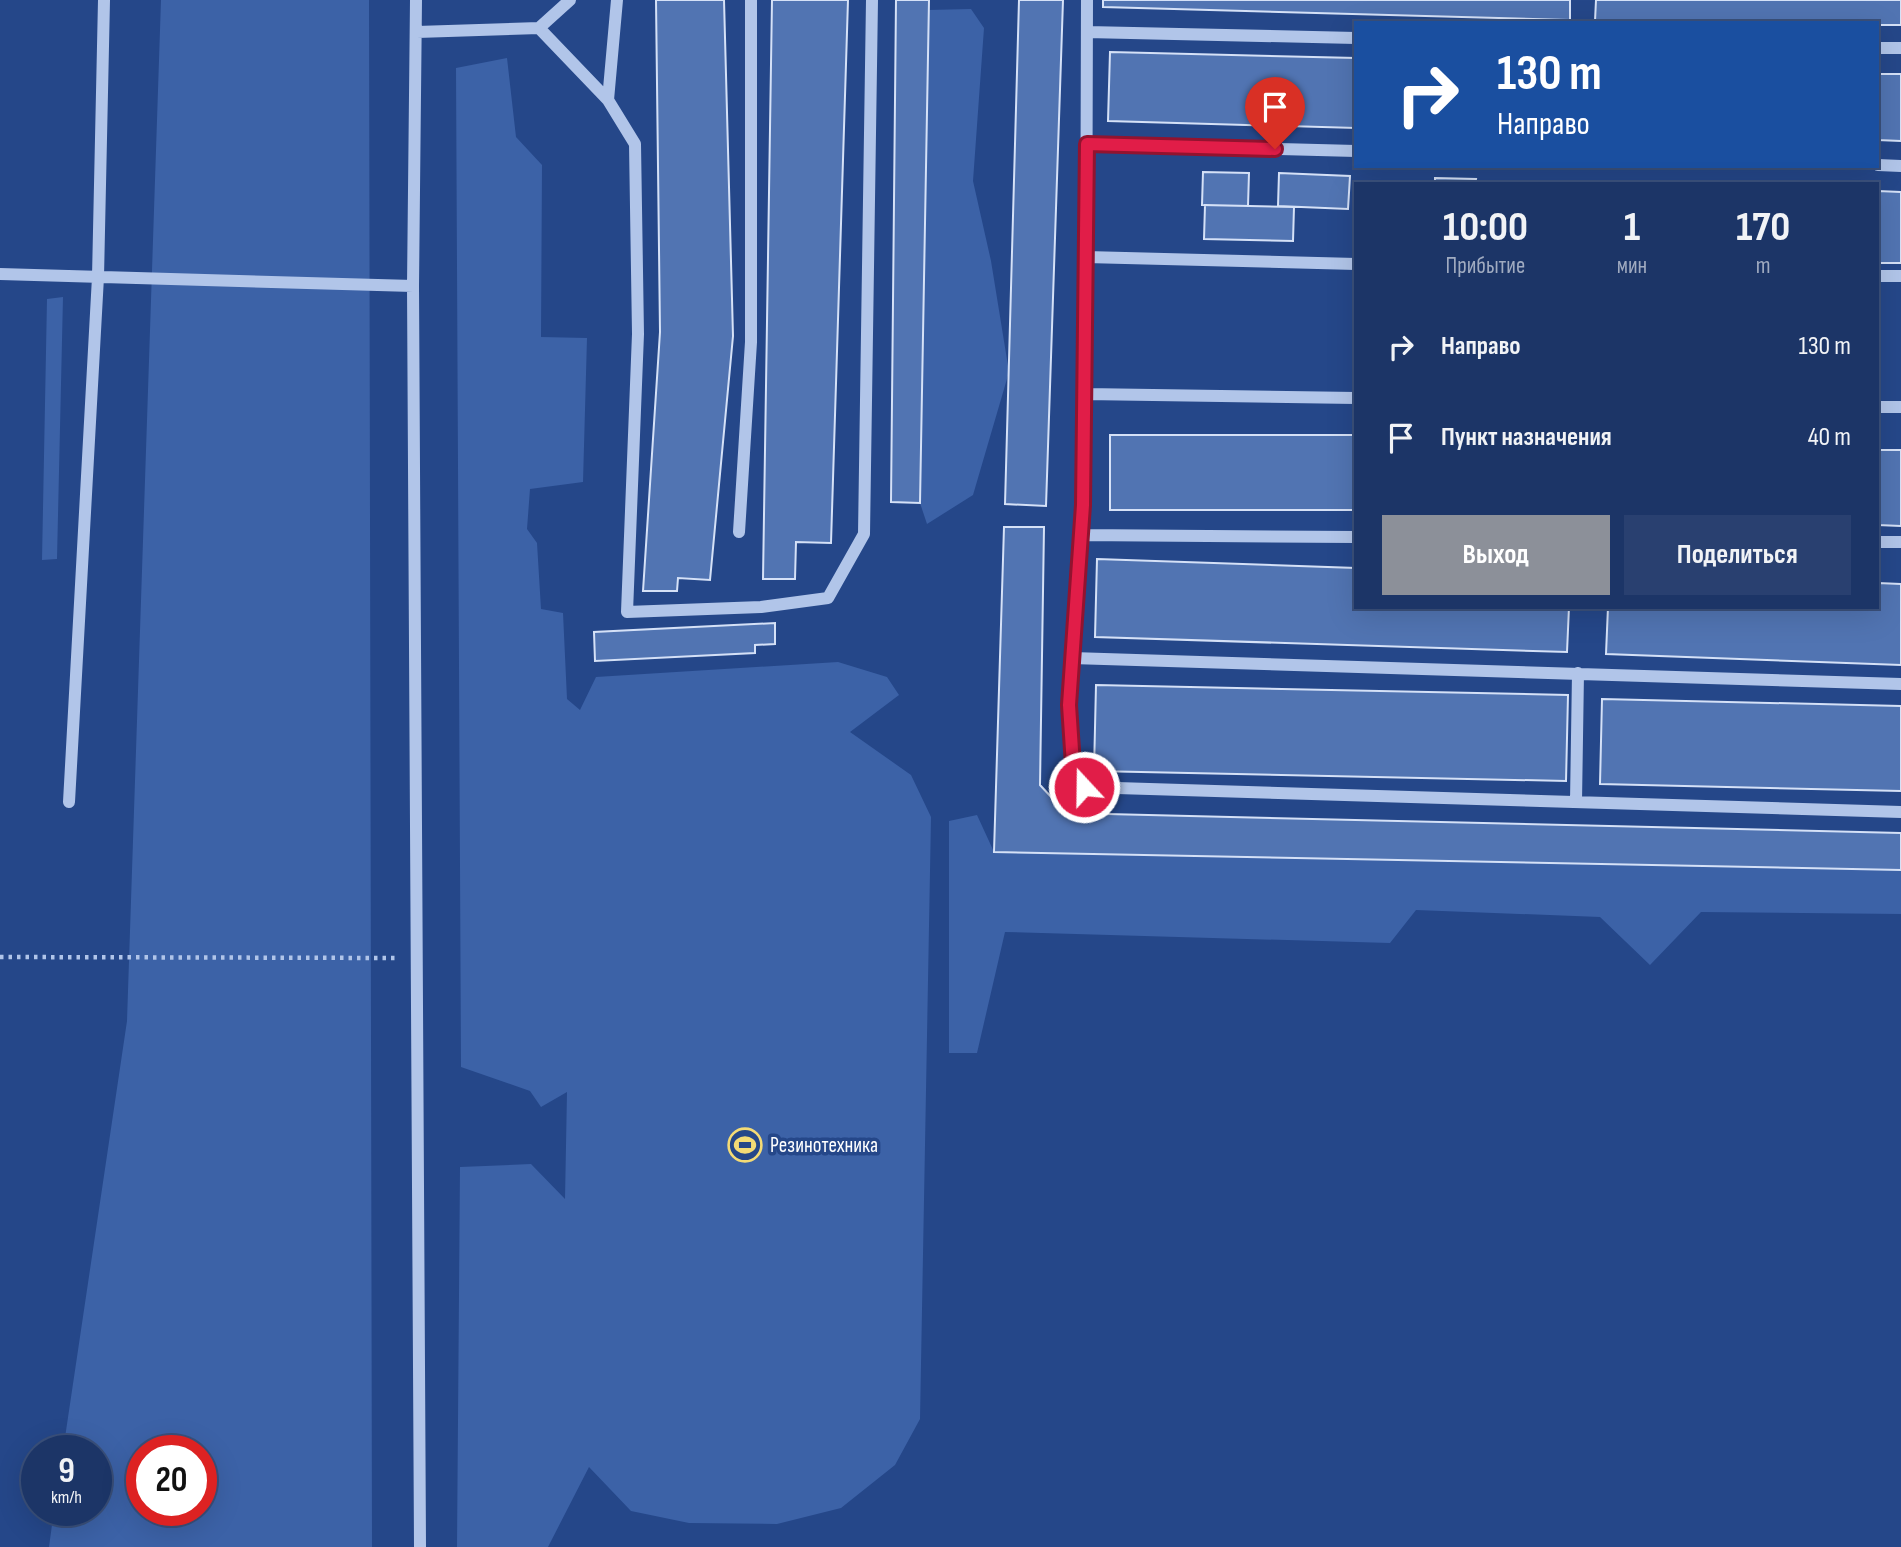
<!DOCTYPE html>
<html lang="ru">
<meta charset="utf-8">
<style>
:root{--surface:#1c3567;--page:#294070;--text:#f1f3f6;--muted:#a0abc0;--line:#3a507b;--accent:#8c9099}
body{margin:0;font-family:"Sofia Sans Condensed",sans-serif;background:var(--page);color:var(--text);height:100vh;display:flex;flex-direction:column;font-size:26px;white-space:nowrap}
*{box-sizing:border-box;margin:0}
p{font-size:23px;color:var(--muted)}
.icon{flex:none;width:38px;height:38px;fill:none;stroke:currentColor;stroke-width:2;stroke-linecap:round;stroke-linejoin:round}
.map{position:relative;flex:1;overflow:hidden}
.panel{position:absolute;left:1354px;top:182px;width:525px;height:427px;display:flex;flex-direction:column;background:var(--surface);border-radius:0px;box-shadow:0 7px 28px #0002,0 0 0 2px var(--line)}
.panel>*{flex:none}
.hud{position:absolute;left:1354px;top:21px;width:525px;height:147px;border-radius:0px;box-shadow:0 7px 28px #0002,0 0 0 2px var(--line);background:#1a4fa0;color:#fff;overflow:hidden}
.speed{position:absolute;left:21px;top:1435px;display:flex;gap:14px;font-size:35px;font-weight:700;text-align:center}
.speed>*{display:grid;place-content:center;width:91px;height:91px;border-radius:50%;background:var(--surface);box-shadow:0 7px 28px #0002,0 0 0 2px var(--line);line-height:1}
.speed small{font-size:18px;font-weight:400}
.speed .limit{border:10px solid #d22;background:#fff;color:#111}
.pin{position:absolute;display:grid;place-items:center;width:60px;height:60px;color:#fff;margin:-72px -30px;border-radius:50% 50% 50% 0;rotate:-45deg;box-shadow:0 0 7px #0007}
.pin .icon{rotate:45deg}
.me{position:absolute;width:77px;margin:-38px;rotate:339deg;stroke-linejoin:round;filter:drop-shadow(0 0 5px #0008)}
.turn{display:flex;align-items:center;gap:24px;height:147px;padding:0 28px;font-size:32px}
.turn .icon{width:91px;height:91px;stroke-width:2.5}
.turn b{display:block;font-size:49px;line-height:60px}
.eta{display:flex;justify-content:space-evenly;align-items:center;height:119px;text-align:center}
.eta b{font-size:42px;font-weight:700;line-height:49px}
.action{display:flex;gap:14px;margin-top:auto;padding:14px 28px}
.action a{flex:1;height:80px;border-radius:0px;background:var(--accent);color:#fff;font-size:28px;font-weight:700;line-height:80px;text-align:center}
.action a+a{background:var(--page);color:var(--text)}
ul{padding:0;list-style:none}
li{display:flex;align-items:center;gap:21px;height:91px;padding:0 28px}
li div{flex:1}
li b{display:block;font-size:26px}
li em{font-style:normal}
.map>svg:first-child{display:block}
.green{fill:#3c62a7;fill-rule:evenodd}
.building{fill:#5174b2;stroke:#d5e1f7;stroke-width:2}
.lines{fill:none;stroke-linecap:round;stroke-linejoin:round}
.path{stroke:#b1c5e9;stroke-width:4.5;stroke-dasharray:3.5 5;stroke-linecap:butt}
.minor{stroke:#b1c5e9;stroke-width:12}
.route-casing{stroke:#92132f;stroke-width:18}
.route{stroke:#e11d48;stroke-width:12}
.labels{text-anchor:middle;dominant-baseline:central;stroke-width:7;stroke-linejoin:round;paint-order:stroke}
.poi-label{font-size:21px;fill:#fff;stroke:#254789;text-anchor:start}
</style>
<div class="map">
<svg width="1901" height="1547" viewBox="0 0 1901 1547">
<rect width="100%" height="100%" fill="#254789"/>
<!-- green -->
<path class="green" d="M 161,0 L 369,0 L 372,1547 L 49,1547 L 54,1510 L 96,1510 L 96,1451 L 63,1451 L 127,1021 ZM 142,1451 L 201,1451 L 201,1510 L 142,1510 Z
M 971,9 L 984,28 L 973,181 L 991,261 L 1009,372 L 973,495 L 927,524 L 920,503 L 928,10 Z
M 507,58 L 516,137 L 542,165 L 541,337 L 587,338 L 583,482 L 530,489 L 527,529 L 537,543 L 541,609 L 563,613 L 567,699 L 580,710 L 596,677 L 838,662 L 887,677 L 899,695 L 850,732 L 911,775 L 931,817 L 920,1419 L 895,1465 L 841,1508 L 777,1524 L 689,1523 L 631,1511 L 589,1467 L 548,1547 L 457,1547 L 460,1167 L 531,1164 L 565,1199 L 567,1092 L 541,1107 L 530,1091 L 461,1067 L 456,68 Z
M 63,297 L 57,559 L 42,560 L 47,299 Z
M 977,815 L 994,852 L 1901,870 L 1901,914 L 1701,912 L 1650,965 L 1600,917 L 1416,910 L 1390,943 L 1005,932 L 977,1053 L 949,1053 L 949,821 Z"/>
<!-- building -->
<path class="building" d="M 656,0 L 724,0 L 733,336 L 710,580 L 678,578 L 677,591 L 643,591 L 660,332 Z
M 772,0 L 848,0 L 831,543 L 796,542 L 795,579 L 763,579 Z
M 896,0 L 929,0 L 920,503 L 891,502 Z
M 1019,0 L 1063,0 L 1046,506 L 1005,504 Z
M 1103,0 L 1570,0 L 1570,20 L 1103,7 Z
M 1596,0 L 1901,0 L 1901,25 L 1878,25 L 1878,23 L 1595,21 Z
M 1110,52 L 1356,58 L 1356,128 L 1108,121 Z
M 1878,74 L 1901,74 L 1901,141 L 1878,140 Z
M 1203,172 L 1249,173 L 1248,206 L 1202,205 Z
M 1279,173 L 1350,176 L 1348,209 L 1278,206 Z
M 1435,178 L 1476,179 L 1475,184 L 1435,184 Z
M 1878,191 L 1901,192 L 1901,263 L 1878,263 Z
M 1205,205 L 1294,207 L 1293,241 L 1204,239 Z
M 1110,435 L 1356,435 L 1356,510 L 1110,510 Z
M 1878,450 L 1901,450 L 1901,526 L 1878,525 Z
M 1004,527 L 1044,527 L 1040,785 L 1066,813 L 1901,833 L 1901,870 L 994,852 Z
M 1097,559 L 1356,568 L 1356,607 L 1569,607 L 1567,652 L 1095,637 Z
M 1878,583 L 1901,584 L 1901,665 L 1606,654 L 1608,607 L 1878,607 Z
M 775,623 L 775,644 L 755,645 L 755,653 L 595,661 L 594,632 Z
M 1096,685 L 1568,695 L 1566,781 L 1094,771 Z
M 1602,699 L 1901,706 L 1901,791 L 1600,784 Z"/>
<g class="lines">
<!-- path -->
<path class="path" d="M 0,957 L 395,958"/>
<!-- minor -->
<path class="minor" d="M 416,0 L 413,286 L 420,1547
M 1087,0 L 1086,341 L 1083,504 L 1069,705 L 1073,765 L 1084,787 L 1901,812
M 539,28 L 608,100 L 635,144 L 638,334 L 627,612 L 761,607 L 828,598 L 864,534 L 872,0
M 417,32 L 539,28 L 570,0
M 1087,32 L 1356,38
M 1878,48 L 1901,48
M 608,100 L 617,0
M 1087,144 L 1356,151
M 1878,165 L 1901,166
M 1086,257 L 1356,264
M 0,274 L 413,286
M 1878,276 L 1901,276
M 1085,394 L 1356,398
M 1878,407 L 1901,407
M 739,532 L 751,342 L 751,0
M 1080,535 L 1356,537
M 1878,542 L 1901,542
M 1072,658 L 1901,684
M 69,802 L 98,277 L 104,0
M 1576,802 L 1578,673"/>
</g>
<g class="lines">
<defs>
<path id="route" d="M 1084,787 L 1073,765 L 1069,705 L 1083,505 L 1087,144 L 1275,149"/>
</defs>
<!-- route casing -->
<use href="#route" class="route-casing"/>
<!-- route -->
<use href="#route" class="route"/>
</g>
<!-- icons -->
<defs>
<symbol id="stadium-ring" viewBox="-11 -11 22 22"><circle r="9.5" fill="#254789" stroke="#f4db75" stroke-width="1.5"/><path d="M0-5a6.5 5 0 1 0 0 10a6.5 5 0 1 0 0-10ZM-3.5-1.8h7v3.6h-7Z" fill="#f4db75"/></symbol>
</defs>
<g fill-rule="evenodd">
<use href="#stadium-ring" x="726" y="1126" width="38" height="38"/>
</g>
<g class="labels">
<!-- poi labels -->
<g class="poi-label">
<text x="770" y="1145">Резинотехника</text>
</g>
</g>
</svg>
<div class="speed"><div>9<small>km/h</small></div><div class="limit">20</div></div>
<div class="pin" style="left:1275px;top:149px;background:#d93025"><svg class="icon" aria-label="arrive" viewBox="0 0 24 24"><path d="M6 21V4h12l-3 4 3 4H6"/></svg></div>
<svg class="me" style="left:1084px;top:787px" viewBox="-20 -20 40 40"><circle r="17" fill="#e11d48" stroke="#fff" stroke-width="3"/><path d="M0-11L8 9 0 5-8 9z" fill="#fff"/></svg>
<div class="hud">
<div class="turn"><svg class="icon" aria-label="right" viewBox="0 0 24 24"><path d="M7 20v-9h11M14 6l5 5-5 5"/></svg><div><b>130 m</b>Направо</div></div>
</div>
<section class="panel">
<div class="eta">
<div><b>10:00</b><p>Прибытие</p></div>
<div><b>1</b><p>мин</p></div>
<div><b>170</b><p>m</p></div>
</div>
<ul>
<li><svg class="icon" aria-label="right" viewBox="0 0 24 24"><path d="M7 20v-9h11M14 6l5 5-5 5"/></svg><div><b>Направо</b></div><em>130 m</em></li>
<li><svg class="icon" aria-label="arrive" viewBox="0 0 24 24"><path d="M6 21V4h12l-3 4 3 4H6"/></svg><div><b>Пункт назначения</b></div><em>40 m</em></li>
</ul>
<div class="action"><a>Выход</a><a>Поделиться</a></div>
</section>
</div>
